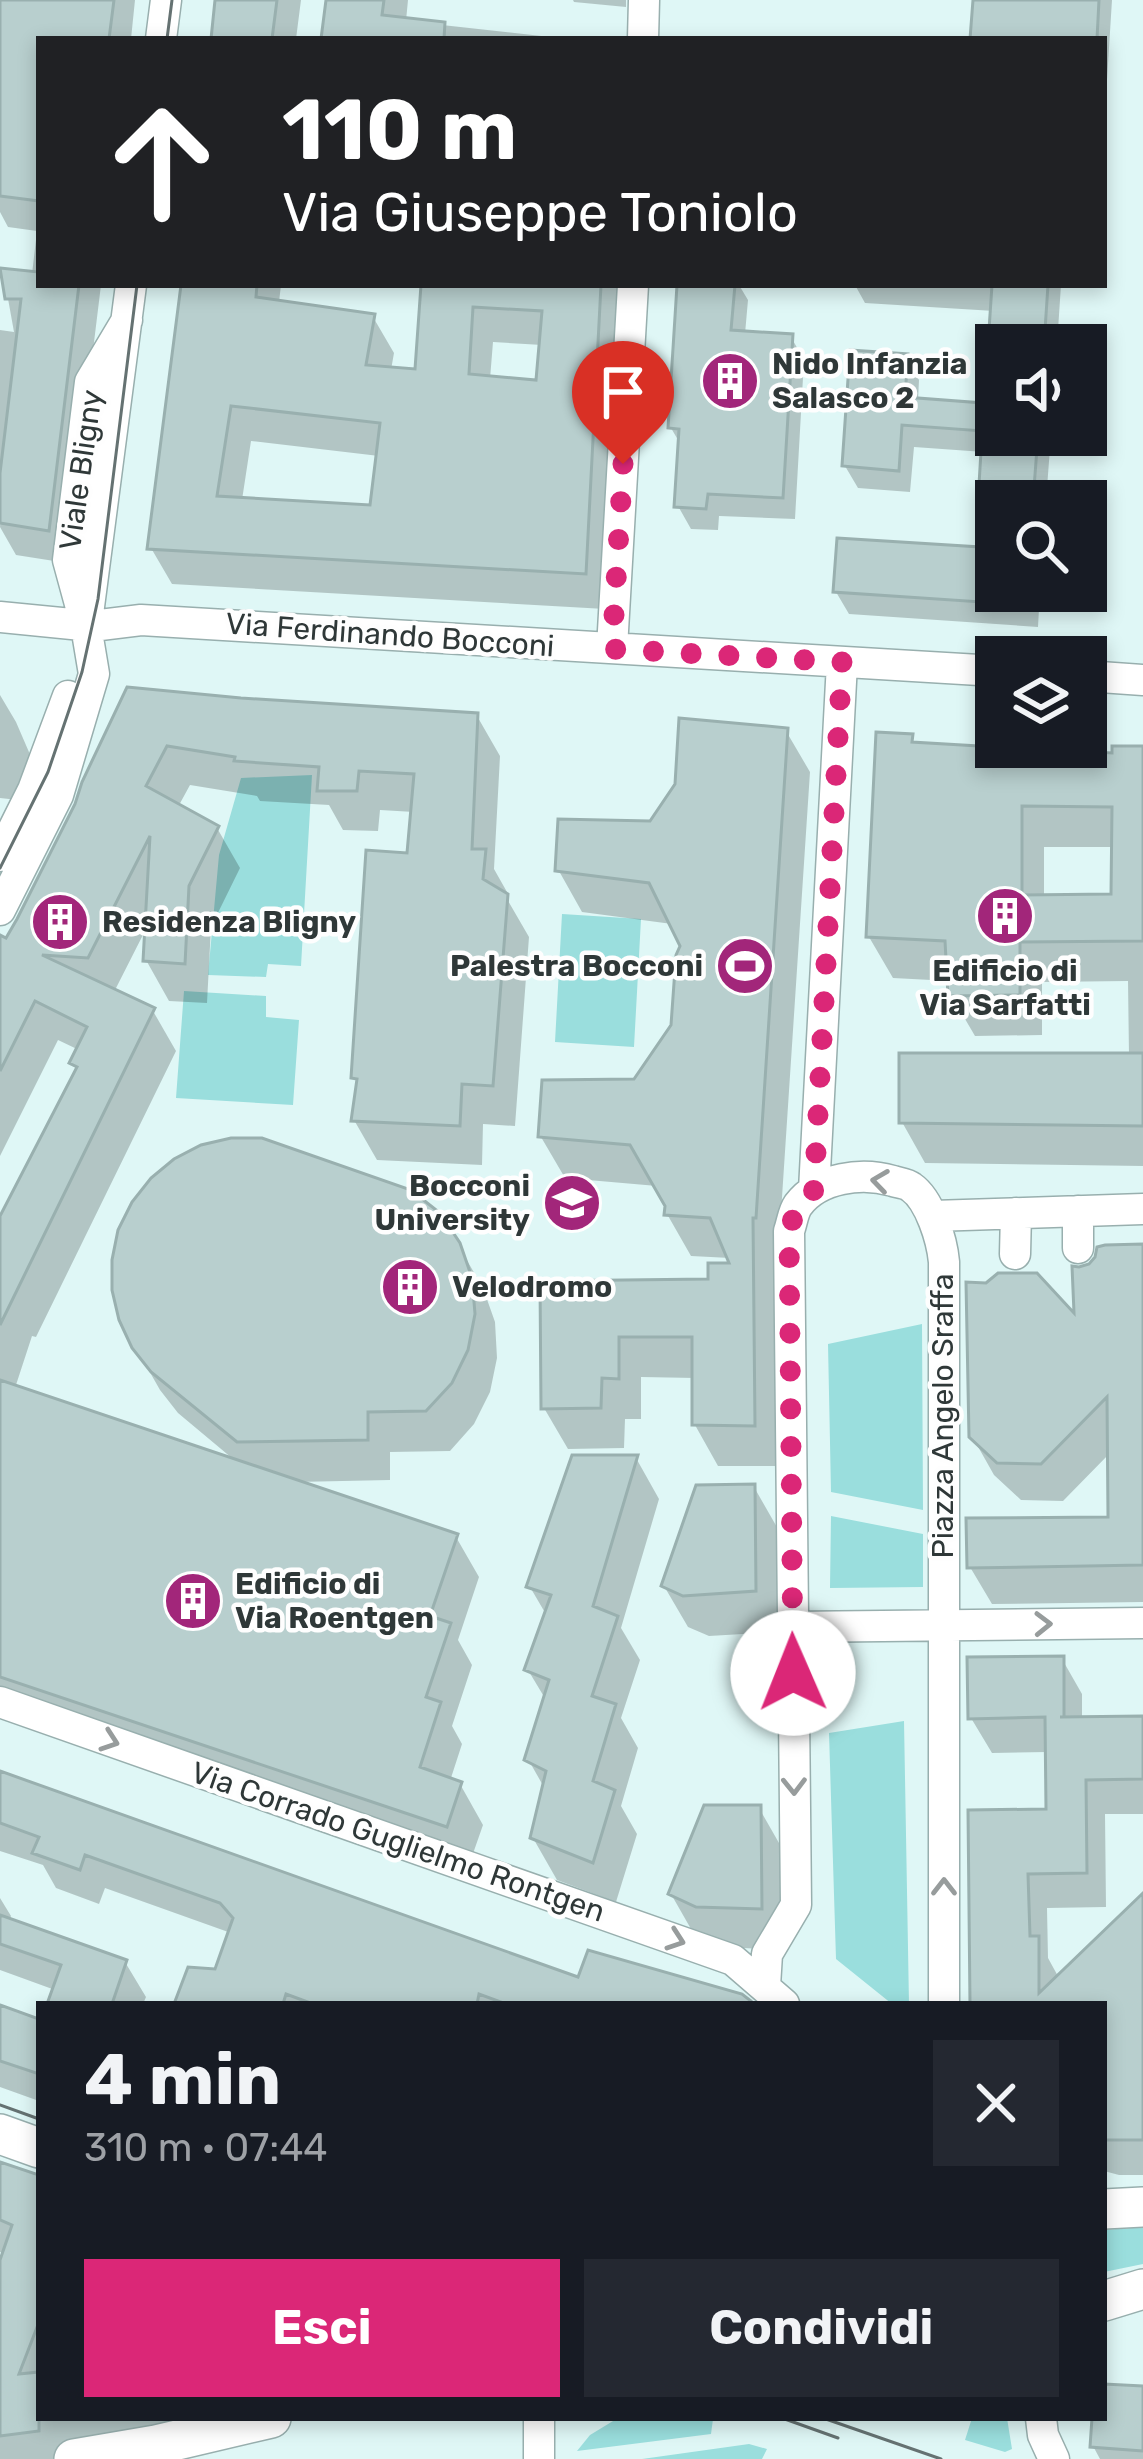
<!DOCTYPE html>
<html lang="it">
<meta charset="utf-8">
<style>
:root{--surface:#171b24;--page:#242831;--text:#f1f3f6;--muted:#9ea1a6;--accent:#db2777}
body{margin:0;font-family:Rubik,sans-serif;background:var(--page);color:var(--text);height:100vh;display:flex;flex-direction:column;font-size:45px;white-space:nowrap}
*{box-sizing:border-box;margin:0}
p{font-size:39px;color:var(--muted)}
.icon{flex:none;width:66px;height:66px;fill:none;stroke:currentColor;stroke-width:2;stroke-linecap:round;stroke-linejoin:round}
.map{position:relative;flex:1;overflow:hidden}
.details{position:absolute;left:36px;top:2001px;width:1071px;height:420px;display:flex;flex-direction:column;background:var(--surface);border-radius:0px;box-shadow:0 6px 18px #0003}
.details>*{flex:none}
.banner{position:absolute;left:36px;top:36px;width:1071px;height:252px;border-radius:0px;box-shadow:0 6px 18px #0003;background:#202124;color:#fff;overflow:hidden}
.controls{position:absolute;left:975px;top:324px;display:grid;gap:24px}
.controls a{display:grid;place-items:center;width:132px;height:132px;border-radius:0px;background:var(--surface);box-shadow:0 6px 18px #0003;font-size:60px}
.pin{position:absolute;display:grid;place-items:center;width:102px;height:102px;color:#fff;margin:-123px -51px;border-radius:50% 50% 50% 0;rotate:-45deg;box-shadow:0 0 12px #0007}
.pin .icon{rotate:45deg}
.me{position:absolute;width:132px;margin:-66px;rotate:359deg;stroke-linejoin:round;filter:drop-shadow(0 0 9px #0008)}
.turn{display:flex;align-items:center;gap:42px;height:252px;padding:0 48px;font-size:54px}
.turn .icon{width:156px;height:156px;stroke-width:2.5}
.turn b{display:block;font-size:84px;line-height:102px}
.round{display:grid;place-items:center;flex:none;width:126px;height:126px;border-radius:0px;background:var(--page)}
.headline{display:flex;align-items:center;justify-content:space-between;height:204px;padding:0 48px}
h1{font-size:72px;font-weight:700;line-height:90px}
.primary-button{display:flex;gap:24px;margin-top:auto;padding:24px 48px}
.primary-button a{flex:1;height:138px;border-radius:0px;background:var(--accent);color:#fff;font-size:48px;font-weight:700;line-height:138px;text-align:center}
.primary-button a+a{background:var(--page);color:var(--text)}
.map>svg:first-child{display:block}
.green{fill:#9adedd}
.shadow{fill:#0003;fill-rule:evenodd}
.building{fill:#b8cfce;stroke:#99b0af;stroke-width:3;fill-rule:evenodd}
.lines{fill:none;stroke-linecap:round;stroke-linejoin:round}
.minor-casing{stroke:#98afae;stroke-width:33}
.major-casing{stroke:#98afae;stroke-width:42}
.minor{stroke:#fff;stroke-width:30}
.major{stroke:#fff;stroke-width:39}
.tram{stroke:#657272;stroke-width:3}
.oneway{stroke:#979c9c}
.route{stroke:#db2777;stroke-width:21;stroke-dasharray:0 37.8}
.labels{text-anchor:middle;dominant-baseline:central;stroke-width:9;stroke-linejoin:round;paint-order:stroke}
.poi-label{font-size:30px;font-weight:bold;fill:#2f3838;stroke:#fefefe;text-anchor:start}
.street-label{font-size:30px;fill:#2f3838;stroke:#fefefe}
</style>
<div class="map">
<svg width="1143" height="2459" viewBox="0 0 1143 2459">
<rect width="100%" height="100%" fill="#dff7f6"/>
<!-- green -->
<path class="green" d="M 312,775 L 301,966 L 268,964 L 266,977 L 208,975 L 219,855 L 241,778 Z
M 562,914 L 641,919 L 634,1047 L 555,1042 Z
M 184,991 L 266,996 L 266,1017 L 299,1020 L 293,1105 L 176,1098 Z
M 922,1324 L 923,1510 L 831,1492 L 828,1344 Z
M 831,1516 L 923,1534 L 923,1587 L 830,1588 Z
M 904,1721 L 909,2004 L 892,2004 L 836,1959 L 829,1733 Z
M 1143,2227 L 1143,2264 L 1104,2272 L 1104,2230 Z
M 618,2418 L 701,2418 L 713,2419 L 711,2434 L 577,2451 L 590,2435 Z
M 972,2418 L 1007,2418 L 1012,2449 L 1005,2452 L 965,2440 Z
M 749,2444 L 767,2449 L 762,2459 L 642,2459 Z"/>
<!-- shadow -->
<path class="shadow" d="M 0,0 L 135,0 L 131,39 L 39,39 L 39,285 L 101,285 L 67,563 L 16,555 L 0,527 L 4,462 L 0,461 L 0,330 L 14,332 L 3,271 L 32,274 L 37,231 L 8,227 L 0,212 Z
M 218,0 L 301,0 L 296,39 L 213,39 Z
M 329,0 L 408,0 L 406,21 L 568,39 L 324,39 Z
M 573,0 L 626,0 L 626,7 L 574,2 Z
M 976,0 L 1112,0 L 1104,128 L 1104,39 L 973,39 Z
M 183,285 L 281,285 L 279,302 L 373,317 L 394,353 L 391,370 L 418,372 L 424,285 L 622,285 L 605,609 L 172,584 L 151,548 ZM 493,342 L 542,345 L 539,383 L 490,379 ZM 251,441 L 379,456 L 373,508 L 242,500 Z
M 680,285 L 739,285 L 748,300 L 745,334 L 791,337 L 804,360 L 795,519 L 719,516 L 718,530 L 691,529 L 678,506 L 681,445 L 671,428 Z
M 855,285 L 1061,285 L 1057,345 L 996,345 L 996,435 L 1051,435 L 1046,501 L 996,501 L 996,591 L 1040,591 L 1038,627 L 849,614 L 836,592 L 978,550 L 984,452 L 914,447 L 910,492 L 858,488 L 845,466 L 906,357 L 919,380 L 918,401 L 987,406 L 994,311 L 865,303 Z
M 129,690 L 477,716 L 500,756 L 494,869 L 507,892 L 507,899 L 529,937 L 515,1126 L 483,1124 L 482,1165 L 377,1160 L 354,1120 L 359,1086 L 354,1078 L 410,856 L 414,812 L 380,810 L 378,831 L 343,830 L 329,805 L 260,801 L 257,796 L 190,785 L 178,807 L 217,828 L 240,868 L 211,927 L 207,1003 L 169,1001 L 146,960 L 148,925 L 114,992 L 153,1011 L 176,1051 L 36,1337 L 32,1336 L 15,1388 L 239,1464 L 178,1413 L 160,1390 L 135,1346 L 458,1245 L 483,1288 L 495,1322 L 497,1358 L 490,1392 L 474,1424 L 450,1451 L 390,1452 L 390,1480 L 296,1482 L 456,1537 L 479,1577 L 458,1640 L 472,1665 L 452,1726 L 462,1744 L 450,1781 L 460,1784 L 483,1825 L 469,1865 L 0,1708 L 0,1223 L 78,1071 L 73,1062 L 79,1050 L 58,1040 L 0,1156 L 0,957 L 78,805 Z
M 0,695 L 16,722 L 35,766 L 18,800 L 0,798 Z
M 786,731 L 810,772 L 778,1258 L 777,1466 L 718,1466 L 695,1425 L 695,1378 L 641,1377 L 641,1419 L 625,1419 L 624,1448 L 568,1449 L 544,1408 L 543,1284 L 712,1282 L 733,1266 L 730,1258 L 691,1256 L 667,1214 L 668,1205 L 657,1186 L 565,1178 L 541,1137 L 636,1082 L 674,1026 L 683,946 L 672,924 L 582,912 L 559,871 L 652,824 Z
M 911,737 L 916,746 L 1115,756 L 1143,749 L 1143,1166 L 925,1163 L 902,1122 L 1129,1056 L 1128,981 L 1042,982 L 1042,1035 L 975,1036 L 951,995 L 950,981 L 893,978 L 869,937 ZM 1044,847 L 1114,847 L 1114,897 L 1044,898 Z
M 1143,1247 L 1143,1602 L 992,1604 L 970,1567 L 1112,1520 L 1111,1452 L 1063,1501 L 1021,1500 L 994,1475 L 972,1436 Z
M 636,1458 L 659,1499 L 621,1628 L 640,1660 L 621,1718 L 638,1748 L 621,1806 L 637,1834 L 616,1902 L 557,1880 L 533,1838 L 545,1789 L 528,1759 L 546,1700 L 528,1670 L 547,1616 L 530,1587 Z
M 754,1487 L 778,1529 L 778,1632 L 709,1636 L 688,1627 L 664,1586 Z
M 1062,1659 L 1082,1694 L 1082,1720 L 1143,1719 L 1143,1814 L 1105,1814 L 1106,1907 L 1047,1908 L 1048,1958 L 1059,1978 L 1143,1903 L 1143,2175 L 1119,2175 L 1104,2171 L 1104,2004 L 973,2004 L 1049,1812 L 1048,1752 L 992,1753 L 971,1718 Z
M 0,1775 L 580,1980 L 725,2004 L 177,2004 L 217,1972 L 231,1933 L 105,1888 L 99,1904 L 56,1888 L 43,1865 L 0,1851 Z
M 759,1808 L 783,1850 L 784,1950 L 722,1947 L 695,1936 L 671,1894 Z
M 0,1898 L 11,1916 L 9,1921 L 125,1962 L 146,1997 L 143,2004 L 50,2004 L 55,1990 L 0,1970 Z
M 0,2008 L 39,2022 L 39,2101 L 0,2087 Z
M 0,2165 L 39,2179 L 39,2418 L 181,2418 L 168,2453 L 140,2459 L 0,2459 L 0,2268 L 5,2254 L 0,2252 Z
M 1104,2387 L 1143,2389 L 1143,2459 L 1100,2459 L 1093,2446 L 1095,2418 L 1104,2418 Z"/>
<!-- building -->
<path class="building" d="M 0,0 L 114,0 L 109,39 L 39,39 L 39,201 L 0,196 Z
M 215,0 L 277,0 L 272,39 L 211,39 Z
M 326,0 L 384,0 L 382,15 L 445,22 L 444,39 L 321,39 Z
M 973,0 L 1099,0 L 1097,39 L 970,39 Z
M 0,268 L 39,272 L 39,285 L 79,285 L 49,531 L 0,523 L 0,473 L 21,299 L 5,299 Z
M 181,285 L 257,285 L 256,297 L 375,314 L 366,365 L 415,369 L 421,285 L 601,285 L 586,574 L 147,549 ZM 473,307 L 542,311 L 536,380 L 469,374 ZM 231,406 L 380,423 L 370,505 L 217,496 Z
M 677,285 L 735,285 L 731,330 L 793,334 L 783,498 L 708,494 L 706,509 L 674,507 L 679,429 L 668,428 Z
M 992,285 L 1048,285 L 1044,345 L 988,345 Z
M 850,350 L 908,354 L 905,397 L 996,404 L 996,432 L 902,425 L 899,471 L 842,466 Z
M 982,435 L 1038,435 L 1033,501 L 978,501 Z
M 837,538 L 996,548 L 996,603 L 833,592 Z
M 127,687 L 241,698 L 478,713 L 472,849 L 486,849 L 483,879 L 508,894 L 493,1086 L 462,1084 L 460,1126 L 351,1121 L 357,1079 L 351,1078 L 366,850 L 407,853 L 414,774 L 359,771 L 357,791 L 317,791 L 319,767 L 234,761 L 235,757 L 167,746 L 146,786 L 219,826 L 189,886 L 185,964 L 143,961 L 150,836 L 88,958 L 42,955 L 155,1008 L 0,1325 L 0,1216 L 77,1067 L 69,1063 L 87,1027 L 35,1001 L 0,1071 L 0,935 L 6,938 L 17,919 L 75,804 L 82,782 Z
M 679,718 L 788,728 L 756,1218 L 753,1218 L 755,1426 L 692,1425 L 692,1337 L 619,1337 L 619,1379 L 602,1378 L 601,1408 L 541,1409 L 540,1281 L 708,1279 L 708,1263 L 729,1263 L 710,1218 L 664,1215 L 665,1206 L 630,1145 L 538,1137 L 542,1080 L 634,1079 L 671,1025 L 676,955 L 680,946 L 649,883 L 555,871 L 558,819 L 650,821 L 675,784 Z
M 876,732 L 913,734 L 912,742 L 996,747 L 1112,753 L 1112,746 L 1143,746 L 1143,941 L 1020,942 L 1020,995 L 948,996 L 945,941 L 866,937 ZM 1022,806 L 1112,807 L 1111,894 L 1022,895 Z
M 899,1053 L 1143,1053 L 1143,1126 L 899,1123 Z
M 231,1138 L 262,1138 L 411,1190 L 440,1213 L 460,1243 L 472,1278 L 475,1314 L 468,1350 L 452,1383 L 426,1411 L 368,1412 L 368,1440 L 237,1442 L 151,1372 L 132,1348 L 119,1320 L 112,1290 L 112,1260 L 118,1230 L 132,1202 L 151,1178 L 174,1159 L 201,1145 Z
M 1143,1244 L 1143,1565 L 967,1568 L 966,1518 L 1108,1517 L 1107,1397 L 1041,1464 L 997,1463 L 969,1437 L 966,1282 L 986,1283 L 998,1273 L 1037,1273 L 1074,1313 L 1072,1266 L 1079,1267 L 1089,1264 L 1095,1257 L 1097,1247 L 1105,1245 Z
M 0,1380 L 458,1534 L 430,1616 L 451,1623 L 426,1697 L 441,1702 L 420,1767 L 462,1782 L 447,1827 L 0,1677 Z
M 572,1455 L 638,1455 L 593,1606 L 618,1616 L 592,1696 L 616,1704 L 593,1781 L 615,1790 L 593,1863 L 530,1838 L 546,1771 L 524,1760 L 549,1680 L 524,1670 L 551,1595 L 526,1587 Z
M 755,1484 L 756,1591 L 683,1596 L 661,1586 L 696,1485 Z
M 1064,1656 L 1064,1717 L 1060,1717 L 1143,1716 L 1143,1779 L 1086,1780 L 1087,1873 L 1028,1874 L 1030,1936 L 1039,1936 L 1039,1993 L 1143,1893 L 1143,2140 L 1104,2140 L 1104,2004 L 970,2004 L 968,1810 L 1046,1809 L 1045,1717 L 968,1719 L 967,1657 Z
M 0,1771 L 578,1977 L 588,1950 L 742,1994 L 751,2001 L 750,2004 L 506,2004 L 479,1994 L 477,2004 L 313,2004 L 286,1994 L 283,2004 L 174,2004 L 188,1967 L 215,1969 L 233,1918 L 220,1903 L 85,1855 L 80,1870 L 32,1853 L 39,1837 L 0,1823 Z
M 704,1805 L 761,1805 L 762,1909 L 696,1907 L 668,1894 Z
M 0,1915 L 127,1960 L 112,2004 L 47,2004 L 61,1965 L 0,1944 Z
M 0,2005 L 39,2019 L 39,2074 L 0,2061 Z
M 0,2162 L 39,2175 L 39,2322 L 19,2374 L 39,2372 L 39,2431 L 0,2436 L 0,2260 L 12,2225 L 0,2220 Z
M 1104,2384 L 1143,2386 L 1143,2451 L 1090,2447 L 1092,2418 L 1104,2418 Z"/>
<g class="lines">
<defs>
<path id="minor" d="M 161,39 L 166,0
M 643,39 L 644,0
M 88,614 L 131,285
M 0,617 L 92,626 L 141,620 L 996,671
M 612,648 L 633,285
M 1086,676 L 1143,680
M 0,856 L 33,790 L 68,696
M 0,910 L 58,795 L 94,674 L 86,626 L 68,560 L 90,382 L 127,320
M 814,1190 L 842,663
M 1078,1211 L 1078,1248
M 933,1216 L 1143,1209
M 1015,1254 L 1016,1213
M 792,1627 L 1143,1623
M 0,1702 L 733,1960 L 784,2004
M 765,1986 L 767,1954 L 796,1905 L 789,1231 C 792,1223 793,1212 798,1205 C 819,1177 862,1172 893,1181 C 899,1183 906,1183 911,1187 C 930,1200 942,1240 944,1262 L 944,2004
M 1041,2418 L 1043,2435 L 1054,2459
M 539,2459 L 539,2418"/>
<path id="major" d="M 0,2134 L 39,2148
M 1104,2209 L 1143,2207
M 1104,2301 L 1143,2289
M 74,2459 L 156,2445 L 271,2418"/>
</defs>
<!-- minor casing -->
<use href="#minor" class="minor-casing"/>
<!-- major casing -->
<use href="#major" class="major-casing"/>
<!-- minor -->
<use href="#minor" class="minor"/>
<!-- major -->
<use href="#major" class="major"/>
<!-- tram -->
<path class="tram" d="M 167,39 L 172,0
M 0,868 L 48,772 L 82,672 L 98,599 L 137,285
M 0,2105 L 39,2119
M 782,2418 L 838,2438
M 823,2418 L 941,2459"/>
</g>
<!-- one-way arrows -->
<defs><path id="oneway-chevron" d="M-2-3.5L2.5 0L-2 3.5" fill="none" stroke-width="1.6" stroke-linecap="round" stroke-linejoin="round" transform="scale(3)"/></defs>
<g class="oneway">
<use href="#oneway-chevron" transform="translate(880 1181) rotate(-172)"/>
<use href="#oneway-chevron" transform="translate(1043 1624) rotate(-1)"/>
<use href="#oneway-chevron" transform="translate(110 1741) rotate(19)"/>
<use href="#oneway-chevron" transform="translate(794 1786) rotate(89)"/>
<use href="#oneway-chevron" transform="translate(944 1887) rotate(-90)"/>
<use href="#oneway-chevron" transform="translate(676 1940) rotate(19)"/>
</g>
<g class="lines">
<!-- route -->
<path class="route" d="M 623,464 L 612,649 L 842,662 L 814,1190 L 797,1206 L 789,1231 L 793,1673"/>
</g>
<!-- icons -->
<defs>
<symbol id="building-disc" viewBox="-11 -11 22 22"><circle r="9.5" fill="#a2267a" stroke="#fefefe"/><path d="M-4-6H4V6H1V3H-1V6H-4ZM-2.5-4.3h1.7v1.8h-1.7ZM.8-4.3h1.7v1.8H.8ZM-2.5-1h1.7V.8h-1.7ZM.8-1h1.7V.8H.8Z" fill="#fff"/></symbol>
<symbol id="stadium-disc" viewBox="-11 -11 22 22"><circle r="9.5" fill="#a2267a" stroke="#fefefe"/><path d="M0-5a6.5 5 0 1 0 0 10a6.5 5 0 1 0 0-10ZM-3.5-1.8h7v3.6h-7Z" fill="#fff"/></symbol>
<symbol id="university-disc" viewBox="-11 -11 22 22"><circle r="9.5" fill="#a2267a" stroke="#fefefe"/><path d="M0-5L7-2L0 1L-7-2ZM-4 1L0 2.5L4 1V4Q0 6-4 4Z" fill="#fff"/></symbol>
</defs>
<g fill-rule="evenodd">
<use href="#building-disc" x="697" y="348" width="66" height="66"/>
<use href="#building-disc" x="972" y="883" width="66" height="66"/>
<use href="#building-disc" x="27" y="889" width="66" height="66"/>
<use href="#stadium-disc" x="712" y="933" width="66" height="66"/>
<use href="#university-disc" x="539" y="1170" width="66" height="66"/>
<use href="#building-disc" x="377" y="1254" width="66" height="66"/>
<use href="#building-disc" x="160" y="1568" width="66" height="66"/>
</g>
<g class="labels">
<!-- poi labels -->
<g class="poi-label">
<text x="772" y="364">Nido Infanzia<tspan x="772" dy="34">Salasco 2</tspan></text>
<text x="102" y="922">Residenza Bligny</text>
<text x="703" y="966" text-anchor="end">Palestra Bocconi</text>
<text x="1005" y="971" text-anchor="middle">Edificio di<tspan x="1005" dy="34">Via Sarfatti</tspan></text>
<text x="530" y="1186" text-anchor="end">Bocconi<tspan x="530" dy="34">University</tspan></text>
<text x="452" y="1287">Velodromo</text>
<text x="235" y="1584">Edificio di<tspan x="235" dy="34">Via Roentgen</tspan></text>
</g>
<!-- street labels -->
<g class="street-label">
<text transform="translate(81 470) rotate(-82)">Viale Bligny</text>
<text transform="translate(390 635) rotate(4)">Via Ferdinando Bocconi</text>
<text transform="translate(943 1416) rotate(-90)">Piazza Angelo Sraffa</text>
<text transform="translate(398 1842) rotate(19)">Via Corrado Guglielmo Rontgen</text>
</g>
</g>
</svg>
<div class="controls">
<a><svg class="icon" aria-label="sound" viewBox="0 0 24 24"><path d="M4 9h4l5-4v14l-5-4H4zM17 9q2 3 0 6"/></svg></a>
<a><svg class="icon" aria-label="search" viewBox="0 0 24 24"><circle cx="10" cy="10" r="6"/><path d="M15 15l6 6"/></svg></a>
<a><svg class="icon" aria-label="layers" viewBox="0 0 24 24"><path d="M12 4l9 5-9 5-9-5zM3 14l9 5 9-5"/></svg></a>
</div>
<div class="pin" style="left:623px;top:464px;background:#d93025"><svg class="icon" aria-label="arrive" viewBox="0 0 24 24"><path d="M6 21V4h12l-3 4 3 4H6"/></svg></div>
<svg class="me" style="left:793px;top:1673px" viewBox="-20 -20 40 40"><circle r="19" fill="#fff"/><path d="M0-13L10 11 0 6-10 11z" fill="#db2777"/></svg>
<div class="banner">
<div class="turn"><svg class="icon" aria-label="ahead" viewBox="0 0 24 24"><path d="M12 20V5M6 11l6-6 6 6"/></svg><div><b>110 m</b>Via Giuseppe Toniolo</div></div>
</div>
<section class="details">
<div class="headline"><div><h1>4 min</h1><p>310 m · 07:44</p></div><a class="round"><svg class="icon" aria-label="close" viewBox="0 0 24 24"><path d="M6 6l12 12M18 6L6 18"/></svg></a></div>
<div class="primary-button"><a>Esci</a><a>Condividi</a></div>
</section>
</div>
